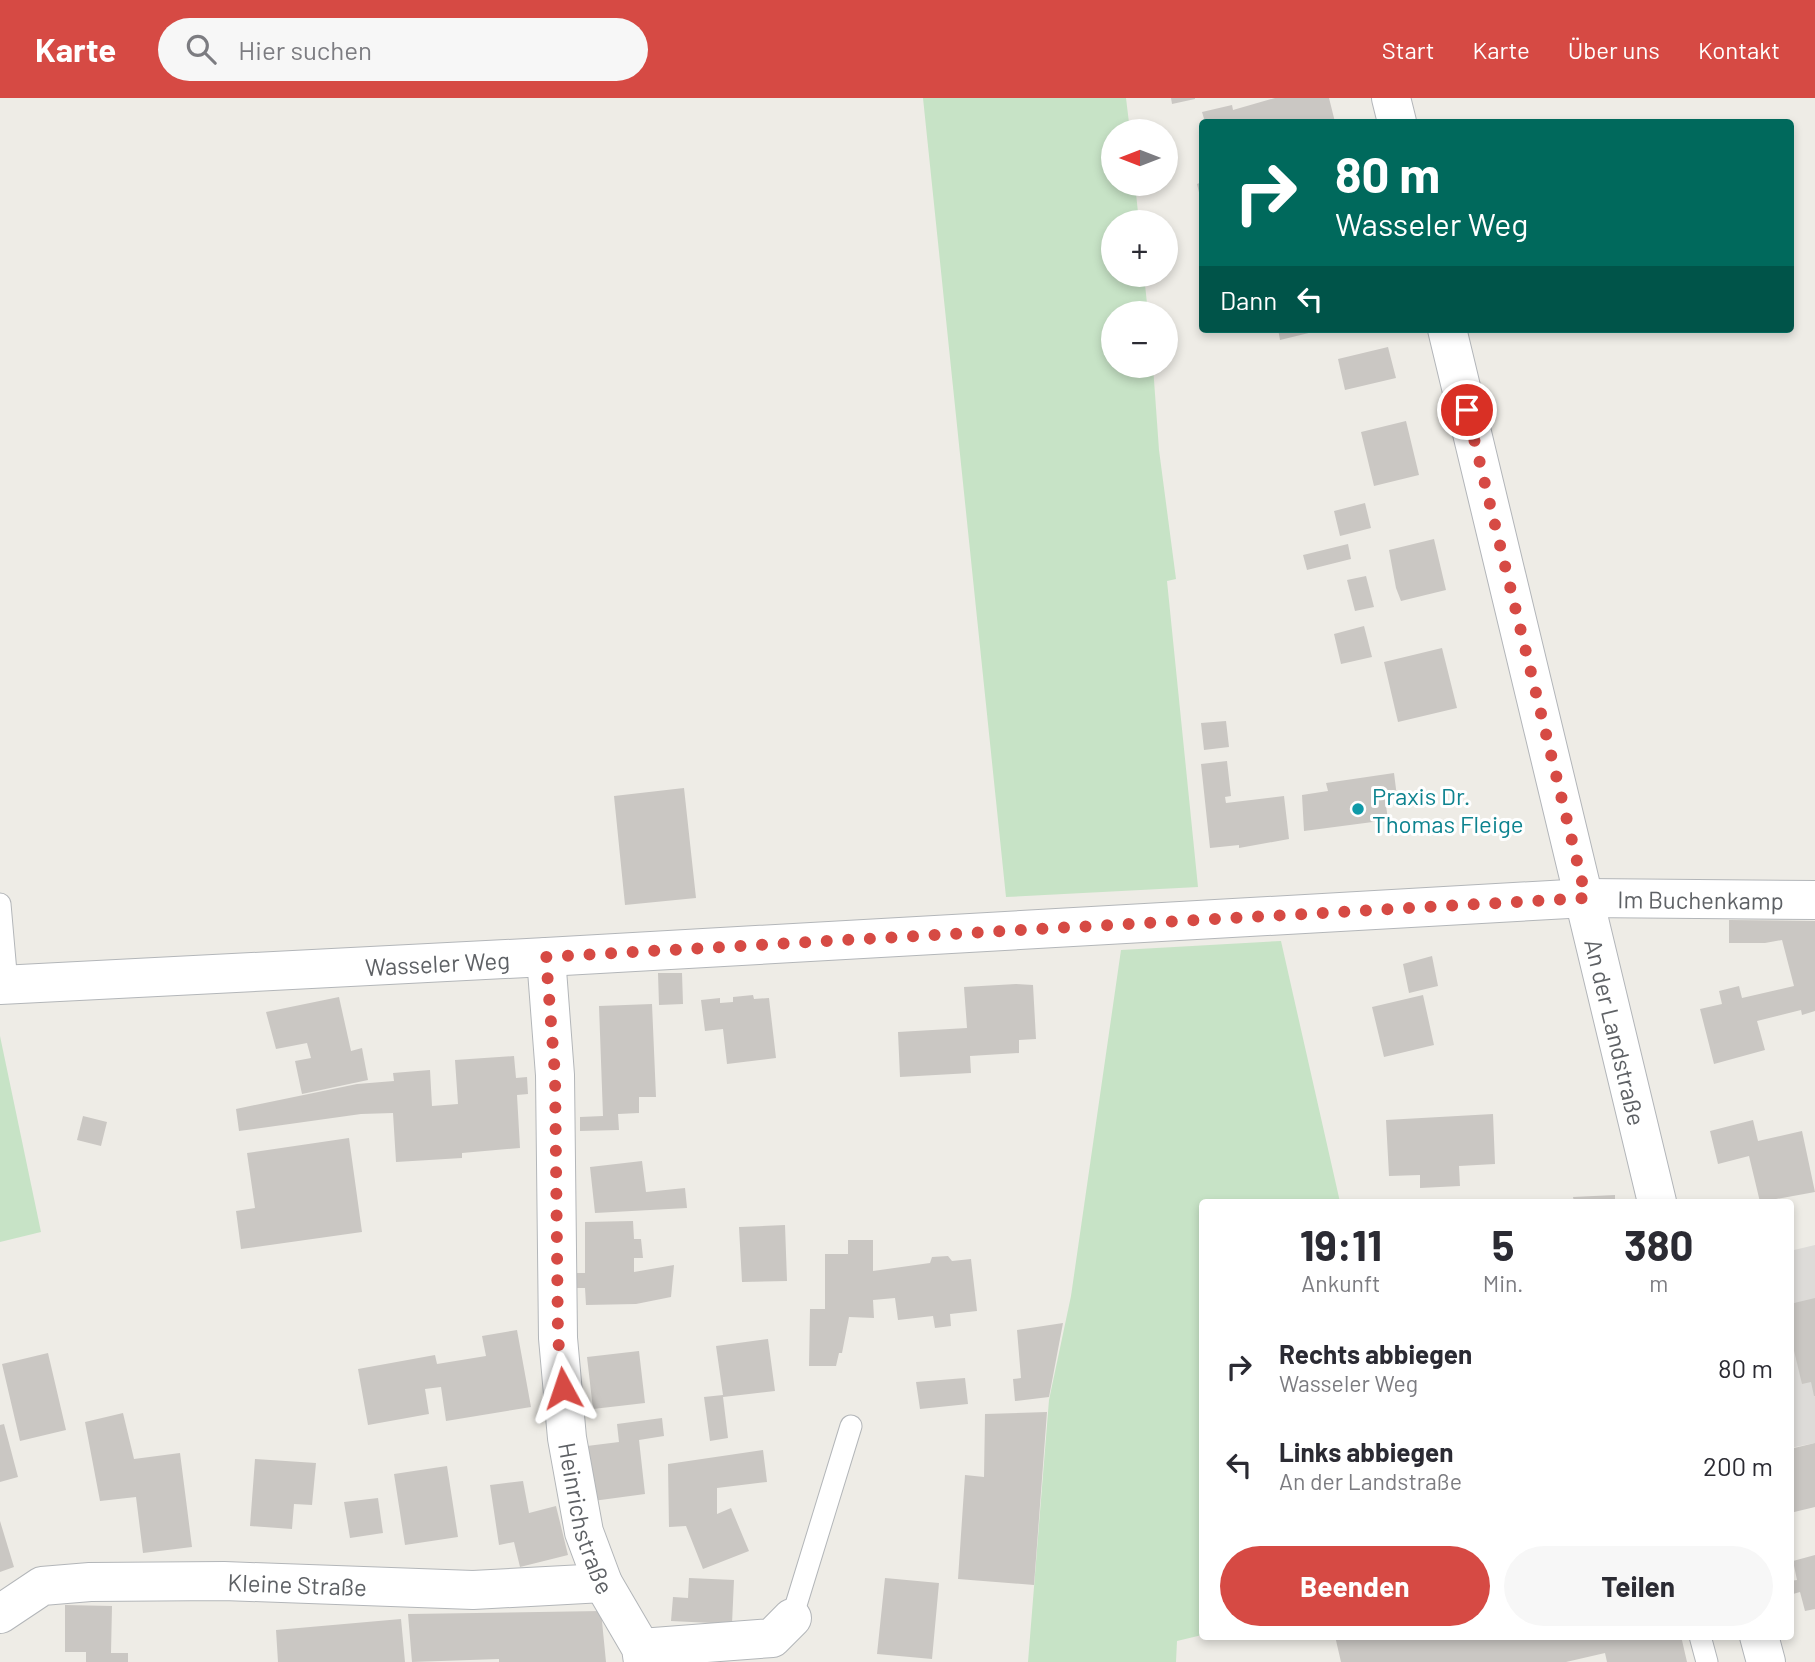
<!DOCTYPE html>
<html lang="de">
<meta charset="utf-8">
<style>
:root{--surface:#fff;--page:#f7f7f7;--text:#2b2b33;--muted:#7c7c81;--accent:#d64a44}
body{margin:0;font-family:Barlow,sans-serif;background:var(--page);color:var(--text);height:100vh;display:flex;flex-direction:column;font-size:26px;white-space:nowrap}
*{box-sizing:border-box;margin:0}
p{font-size:23px;color:var(--muted)}
.icon{flex:none;width:38px;height:38px;fill:none;stroke:currentColor;stroke-width:2;stroke-linecap:round;stroke-linejoin:round}
.map{position:relative;flex:1;overflow:hidden}
.details{position:absolute;left:1199px;top:1101px;width:595px;height:441px;display:flex;flex-direction:column;background:var(--surface);border-radius:7px;box-shadow:0 4px 10px #0003}
.details>*{flex:none}
.guide{position:absolute;left:1199px;top:21px;width:595px;height:214px;border-radius:7px;box-shadow:0 4px 10px #0003;background:#00695c;color:#fff;overflow:hidden}
.needle{width:46px;rotate:270deg}
.fabs{position:absolute;left:1101px;top:21px;display:grid;gap:14px}
.fabs a{display:grid;place-items:center;width:77px;height:77px;border-radius:50%;background:var(--surface);box-shadow:0 4px 10px #0003;font-size:35px}
.pin{position:absolute;display:grid;place-items:center;width:60px;height:60px;color:#fff;margin:-30px;border:4px solid #fff;border-radius:50%;box-shadow:0 2px 7px #0007}
.me{position:absolute;width:77px;margin:-38px;rotate:355deg;stroke-linejoin:round;filter:drop-shadow(0 0 5px #0008)}
.turn{display:flex;align-items:center;gap:24px;height:147px;padding:0 21px;font-size:32px}
.turn .icon{width:91px;height:91px;stroke-width:2.5}
.turn b{display:block;font-size:49px;line-height:60px}
.then{display:flex;align-items:center;height:66px;padding:0 21px;background:#0003;gap:14px;font-size:26px}
.eta{display:flex;justify-content:space-evenly;align-items:center;height:119px;text-align:center}
.eta b{font-size:42px;font-weight:700;line-height:49px}
.button{display:flex;gap:14px;margin-top:auto;padding:14px 21px}
.button a{flex:1;height:80px;border-radius:42px;background:var(--accent);color:#fff;font-size:28px;font-weight:700;line-height:80px;text-align:center}
.button a+a{background:var(--page);color:var(--text)}
ul{padding:0;list-style:none}
li{display:flex;align-items:center;gap:21px;height:98px;padding:0 21px}
li div{flex:1}
li b{display:block;font-size:26px}
li em{font-style:normal}
header{display:flex;align-items:center;gap:42px;box-sizing:border-box;height:98px;padding:0 35px;background:var(--accent);color:#fff}
header strong{font-size:33px}
nav{display:flex;gap:38px;margin-inline-start:auto;font-size:24px}
.search{width:490px;height:63px;background:var(--page);display:flex;align-items:center;gap:18px;box-sizing:border-box;padding:0 24px;border-radius:38px;color:var(--muted);font-size:26px}
.map>svg:first-child{display:block}
.industrial{fill:#dddbd8}
.green{fill:#c7e3c6}
.building{fill:#cac7c3}
.lines{fill:none;stroke-linecap:round;stroke-linejoin:round}
.service-casing{stroke:#b3b6b9;stroke-width:23}
.minor-casing{stroke:#b3b6b9;stroke-width:40}
.secondary-casing{stroke:#b2b5b9;stroke-width:40}
.service{stroke:#fff;stroke-width:21}
.minor{stroke:#fff;stroke-width:38}
.secondary{stroke:#fff;stroke-width:38}
.route{stroke:#d64a44;stroke-width:12;stroke-dasharray:0 21.6}
.culture-dot{fill:#0f9aa8;stroke:#fff;stroke-width:2.5}
.labels{text-anchor:middle;dominant-baseline:central;stroke-width:6;stroke-linejoin:round;paint-order:stroke}
.culture-label{font-size:24px;fill:#0d838f;stroke:#fff;text-anchor:start}
.street-label{font-size:24px;fill:#5e6165;stroke:#fff}
</style>
<header>
<strong>Karte</strong>
<div class="search"><svg class="icon" aria-label="search" viewBox="0 0 24 24"><circle cx="10" cy="10" r="6"/><path d="M15 15l6 6"/></svg>Hier suchen</div>
<nav><a>Start</a><a>Karte</a><a>Über uns</a><a>Kontakt</a></nav>
</header>
<div class="map">
<svg width="1815" height="1564" viewBox="0 0 1815 1564">
<rect width="100%" height="100%" fill="#eeece6"/>
<!-- industrial -->
<path class="industrial" d="M 1815,1147 L 1815,1345 L 1790,1350 L 1790,1153 Z"/>
<!-- green -->
<path class="green" d="M 923,0 L 1126,0 L 1130,33 L 1113,33 L 1113,86 L 1135,86 L 1139,124 L 1113,124 L 1113,177 L 1144,177 L 1148,215 L 1113,215 L 1113,268 L 1153,268 L 1159,352 L 1176,481 L 1167,483 L 1198,789 L 1006,799 Z
M 1281,843 L 1340,1104 L 1202,1104 L 1202,1537 L 1177,1543 L 1176,1564 L 1028,1564 L 1049,1302 L 1071,1198 L 1121,852 Z
M 0,938 L 41,1134 L 0,1144 Z"/>
<!-- building -->
<path class="building" d="M 1171,0 L 1195,0 L 1195,1 L 1172,6 Z
M 1275,0 L 1329,0 L 1335,24 L 1205,24 L 1202,14 L 1232,7 L 1233,12 Z
M 1202,84 L 1202,103 L 1201,103 L 1197,86 Z
M 1278,231 L 1321,231 L 1321,232 L 1280,242 Z
M 1388,249 L 1396,280 L 1345,292 L 1338,261 Z
M 1406,323 L 1419,377 L 1374,388 L 1361,334 Z
M 1365,405 L 1371,430 L 1340,438 L 1334,413 Z
M 1434,441 L 1446,492 L 1401,503 L 1396,490 L 1389,452 Z
M 1348,446 L 1351,461 L 1307,472 L 1303,457 Z
M 1366,478 L 1374,509 L 1355,513 L 1347,482 Z
M 1364,528 L 1372,559 L 1341,566 L 1334,536 Z
M 1442,550 L 1457,610 L 1398,624 L 1384,564 Z
M 1226,623 L 1229,649 L 1204,652 L 1201,625 Z
M 1227,663 L 1231,698 L 1225,699 L 1226,705 L 1284,698 L 1289,741 L 1239,750 L 1239,747 L 1210,750 L 1201,666 Z
M 1394,675 L 1397,699 L 1385,700 L 1388,722 L 1304,733 L 1302,697 L 1328,693 L 1326,685 Z
M 684,690 L 696,800 L 625,807 L 614,698 Z
M 1729,822 L 1815,823 L 1815,913 L 1802,917 L 1801,912 L 1757,923 L 1765,952 L 1714,966 L 1700,911 L 1722,906 L 1719,893 L 1739,888 L 1742,900 L 1794,888 L 1782,842 L 1765,845 L 1729,845 Z
M 1432,858 L 1438,888 L 1409,895 L 1403,866 Z
M 658,875 L 682,875 L 683,906 L 659,907 Z
M 1016,886 L 1033,887 L 1036,941 L 1019,942 L 1019,955 L 970,958 L 971,975 L 900,979 L 898,934 L 967,930 L 964,889 Z
M 753,897 L 754,901 L 769,900 L 776,960 L 727,966 L 723,931 L 705,933 L 701,902 L 720,900 L 720,905 L 733,904 L 733,899 Z
M 1423,897 L 1434,947 L 1384,959 L 1372,909 Z
M 339,899 L 351,953 L 362,950 L 368,982 L 302,996 L 295,963 L 311,960 L 307,945 L 276,951 L 266,914 Z
M 652,906 L 656,999 L 639,999 L 639,1015 L 618,1016 L 619,1032 L 580,1033 L 580,1019 L 603,1018 L 599,908 Z
M 514,958 L 516,980 L 527,979 L 528,996 L 517,997 L 520,1050 L 462,1055 L 462,1060 L 396,1064 L 393,1015 L 361,1016 L 239,1033 L 236,1011 L 357,986 L 394,983 L 393,975 L 430,972 L 432,1008 L 458,1006 L 455,962 Z
M 1493,1016 L 1495,1066 L 1459,1068 L 1460,1088 L 1420,1090 L 1420,1077 L 1389,1078 L 1386,1022 Z
M 83,1018 L 107,1024 L 101,1048 L 77,1042 Z
M 1753,1022 L 1758,1043 L 1802,1033 L 1815,1094 L 1760,1104 L 1749,1058 L 1718,1066 L 1710,1033 Z
M 349,1040 L 362,1134 L 241,1151 L 236,1113 L 255,1110 L 247,1055 Z
M 642,1063 L 646,1094 L 685,1090 L 687,1110 L 595,1115 L 590,1069 Z
M 1615,1097 L 1615,1104 L 1574,1104 L 1573,1099 Z
M 633,1123 L 634,1141 L 641,1141 L 643,1160 L 634,1160 L 634,1174 L 674,1167 L 671,1199 L 636,1206 L 586,1207 L 585,1190 L 577,1190 L 577,1175 L 585,1175 L 585,1124 Z
M 785,1127 L 787,1183 L 742,1184 L 739,1129 Z
M 848,1142 L 873,1142 L 873,1173 L 930,1165 L 932,1159 L 948,1158 L 952,1163 L 971,1161 L 977,1213 L 950,1216 L 951,1228 L 935,1230 L 933,1218 L 898,1222 L 895,1200 L 873,1202 L 874,1220 L 849,1219 L 842,1255 L 839,1255 L 836,1268 L 809,1268 L 810,1211 L 825,1211 L 825,1156 L 848,1156 Z
M 1815,1200 L 1815,1298 L 1814,1298 L 1811,1284 L 1802,1286 L 1790,1236 L 1790,1206 Z
M 1063,1225 L 1049,1299 L 1015,1303 L 1013,1281 L 1021,1280 L 1017,1232 Z
M 517,1232 L 531,1309 L 446,1323 L 441,1289 L 425,1291 L 429,1316 L 368,1327 L 358,1271 L 435,1257 L 437,1266 L 486,1258 L 482,1238 Z
M 768,1241 L 775,1293 L 723,1299 L 728,1340 L 710,1343 L 704,1299 L 723,1297 L 716,1248 Z
M 639,1253 L 645,1305 L 593,1311 L 587,1259 Z
M 48,1255 L 66,1332 L 20,1343 L 2,1266 Z
M 965,1280 L 968,1306 L 920,1311 L 916,1284 Z
M 1047,1314 L 1034,1487 L 958,1481 L 965,1377 L 984,1379 L 985,1316 Z
M 123,1315 L 134,1361 L 180,1355 L 192,1449 L 143,1455 L 136,1399 L 100,1403 L 85,1324 Z
M 662,1320 L 664,1338 L 639,1342 L 645,1396 L 593,1403 L 587,1348 L 619,1344 L 617,1326 Z
M 4,1326 L 18,1379 L 0,1384 L 0,1327 Z
M 1815,1345 L 1815,1409 L 1790,1415 L 1790,1351 Z
M 763,1352 L 767,1384 L 717,1390 L 717,1416 L 731,1410 L 749,1453 L 703,1471 L 686,1428 L 669,1429 L 668,1366 Z
M 255,1361 L 316,1365 L 312,1407 L 294,1406 L 292,1431 L 250,1428 Z
M 447,1368 L 458,1439 L 405,1447 L 394,1376 Z
M 523,1383 L 529,1415 L 556,1408 L 568,1457 L 520,1469 L 514,1444 L 499,1447 L 490,1387 Z
M 378,1400 L 383,1435 L 350,1440 L 344,1404 Z
M 0,1423 L 14,1469 L 0,1474 Z
M 1815,1457 L 1815,1511 L 1805,1513 L 1800,1494 L 1793,1496 L 1790,1483 L 1797,1482 L 1793,1463 Z
M 689,1480 L 734,1482 L 732,1526 L 671,1523 L 673,1499 L 688,1500 Z
M 885,1480 L 939,1485 L 932,1561 L 877,1556 Z
M 65,1507 L 112,1508 L 111,1555 L 128,1555 L 128,1564 L 86,1564 L 86,1554 L 65,1554 Z
M 601,1513 L 606,1564 L 499,1564 L 499,1561 L 412,1564 L 408,1516 Z
M 401,1521 L 405,1564 L 278,1564 L 276,1532 Z
M 1335,1538 L 1681,1538 L 1687,1564 L 1607,1564 L 1605,1555 L 1566,1564 L 1341,1564 Z"/>
<g class="lines">
<defs>
<path id="service" d="M 0,806 L 7,886
M 792,1520 L 851,1328
M 1700,1538 L 1707,1564"/>
<g id="minor">
<path id="s1" d="M 546,859 L 555,977 L 558,1240 L 567,1340 L 584,1434 L 603,1485 L 641,1550 L 643,1564"/>
<path id="s2" d="M 0,887 L 546,859 L 1586,800 L 1815,802"/>
<path id="s3" d="M 0,1516 L 42,1488 L 90,1484 L 224,1483 L 473,1492 L 603,1485"/>
<path d="M 641,1550 L 772,1540 L 792,1520"/>
</g>
<g id="secondary">
<path d="M 1391,0 L 1397,24"/>
<path id="s4" d="M 1447,231 L 1657,1104"/>
<path d="M 1759,1538 L 1766,1564"/>
</g>
</defs>
<!-- service casing -->
<use href="#service" class="service-casing"/>
<!-- minor casing -->
<use href="#minor" class="minor-casing"/>
<!-- secondary casing -->
<use href="#secondary" class="secondary-casing"/>
<!-- service -->
<use href="#service" class="service"/>
<!-- minor -->
<use href="#minor" class="minor"/>
<!-- secondary -->
<use href="#secondary" class="secondary"/>
</g>
<g class="lines">
<!-- route -->
<path class="route" d="M 563,1290 L 558,1240 L 555,977 L 546,859 L 1586,800 L 1467,312"/>
</g>
<!-- markers -->
<circle class="culture-dot" cx="1358" cy="711" r="7"/>
<g class="labels">
<!-- culture labels -->
<g class="culture-label">
<text x="1372" y="697">Praxis Dr.<tspan x="1372" dy="28">Thomas Fleige</tspan></text>
</g>
<!-- street labels -->
<g class="street-label">
<text stroke="none"><textPath href="#s2" startOffset="1703">Im Buchenkamp</textPath></text>
<text stroke="none"><textPath href="#s2" startOffset="438">Wasseler Weg</textPath></text>
<text stroke="none"><textPath href="#s4" startOffset="723">An der Landstraße</textPath></text>
<text stroke="none"><textPath href="#s1" startOffset="564">Heinrichstraße</textPath></text>
<text stroke="none"><textPath href="#s3" startOffset="306">Kleine Straße</textPath></text>
</g>
</g>
</svg>
<div class="fabs">
<a><svg class="needle" viewBox="-14 -14 28 28"><path d="M0-13l5 13h-10z" fill="#e53935"/><path d="M0 13l5-13h-10z" fill="#7c7c81"/></svg></a>
<a>+</a>
<a>−</a>
</div>
<div class="pin" style="left:1467px;top:312px;background:#d93025"><svg class="icon" aria-label="arrive" viewBox="0 0 24 24"><path d="M6 21V4h12l-3 4 3 4H6"/></svg></div>
<svg class="me" style="left:563px;top:1290px" viewBox="-20 -20 40 40"><path d="M0-17L14 15 0 8-14 15z" fill="#d64a44" stroke="#fff" stroke-width="4"/></svg>
<div class="guide">
<div class="turn"><svg class="icon" aria-label="right" viewBox="0 0 24 24"><path d="M7 20v-9h11M14 6l5 5-5 5"/></svg><div><b>80 m</b>Wasseler Weg</div></div>
<div class="then">Dann<svg class="icon" aria-label="left" viewBox="0 0 24 24"><path d="M17 20v-9H6M10 6l-5 5 5 5"/></svg></div>
</div>
<section class="details">
<div class="eta">
<div><b>19:11</b><p>Ankunft</p></div>
<div><b>5</b><p>Min.</p></div>
<div><b>380</b><p>m</p></div>
</div>
<ul>
<li><svg class="icon" aria-label="right" viewBox="0 0 24 24"><path d="M7 20v-9h11M14 6l5 5-5 5"/></svg><div><b>Rechts abbiegen</b><p>Wasseler Weg</p></div><em>80 m</em></li>
<li><svg class="icon" aria-label="left" viewBox="0 0 24 24"><path d="M17 20v-9H6M10 6l-5 5 5 5"/></svg><div><b>Links abbiegen</b><p>An der Landstraße</p></div><em>200 m</em></li>
</ul>
<div class="button"><a>Beenden</a><a>Teilen</a></div>
</section>
</div>
